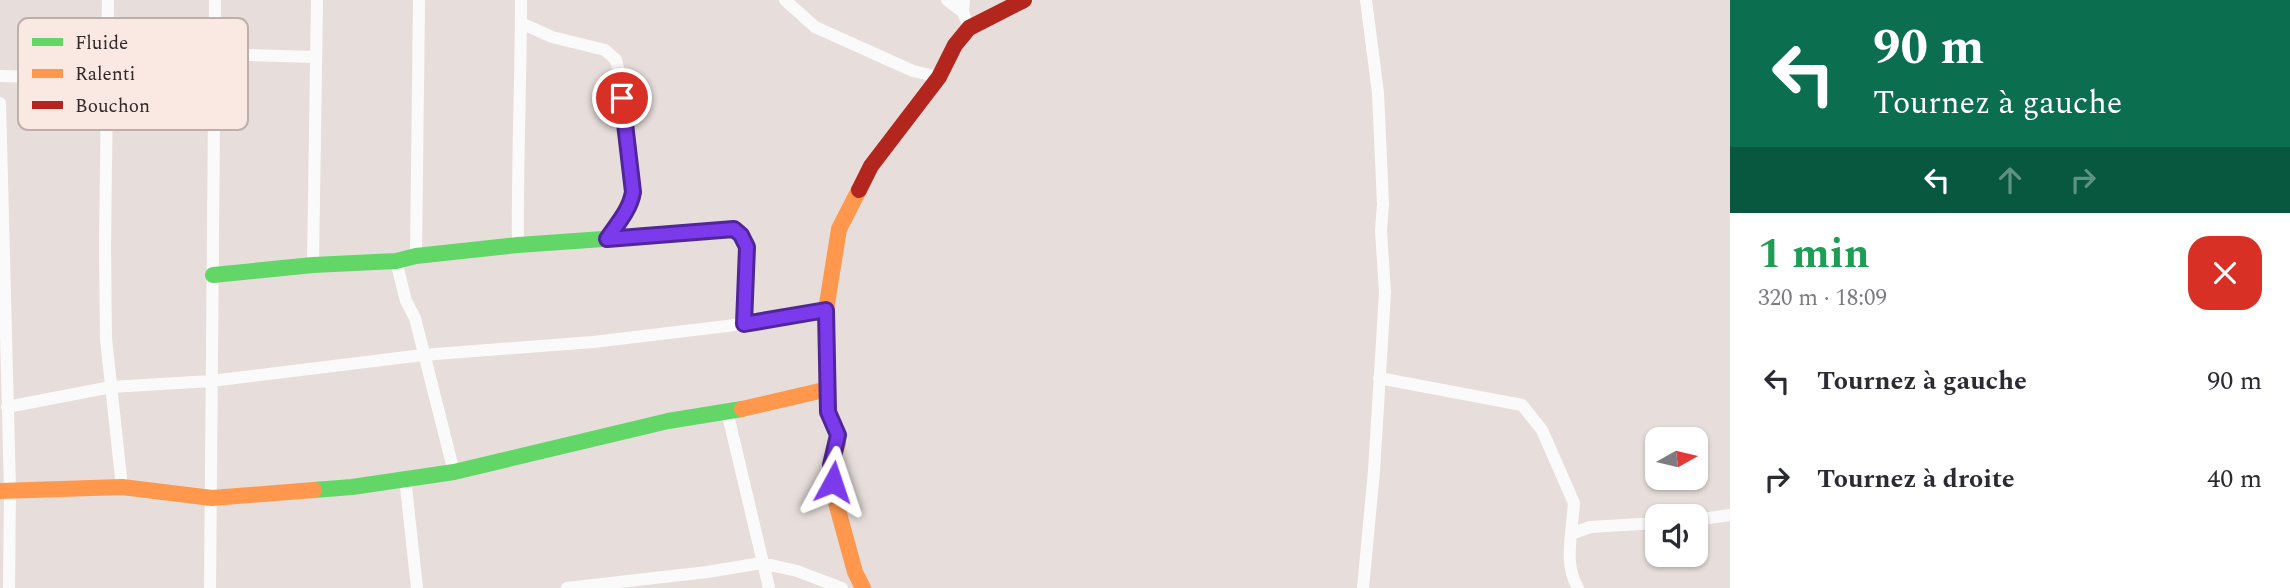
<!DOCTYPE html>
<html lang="fr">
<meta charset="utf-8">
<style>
:root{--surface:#fff;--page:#f7f7f7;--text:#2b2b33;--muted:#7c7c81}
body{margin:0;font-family:Spectral,serif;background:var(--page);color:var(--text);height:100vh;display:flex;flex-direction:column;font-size:26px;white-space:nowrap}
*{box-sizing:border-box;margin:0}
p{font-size:23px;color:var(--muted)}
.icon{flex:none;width:38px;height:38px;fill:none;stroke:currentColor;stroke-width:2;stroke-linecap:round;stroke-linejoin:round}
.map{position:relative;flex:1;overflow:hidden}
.details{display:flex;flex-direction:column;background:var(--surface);width:560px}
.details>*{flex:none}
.top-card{background:#0b6e4f;color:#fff;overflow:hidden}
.needle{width:46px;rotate:82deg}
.controls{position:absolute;left:1645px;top:427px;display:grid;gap:14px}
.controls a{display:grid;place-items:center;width:63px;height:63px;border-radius:14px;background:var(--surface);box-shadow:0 2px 5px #0004;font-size:35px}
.pin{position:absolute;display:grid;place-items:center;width:60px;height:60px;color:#fff;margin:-30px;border:4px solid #fff;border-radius:50%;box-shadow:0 2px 7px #0007}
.me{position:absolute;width:77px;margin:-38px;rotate:5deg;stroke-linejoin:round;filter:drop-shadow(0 0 5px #0008)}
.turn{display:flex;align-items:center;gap:24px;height:147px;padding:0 28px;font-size:32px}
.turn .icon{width:91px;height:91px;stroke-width:2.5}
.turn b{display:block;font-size:49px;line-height:60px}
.lanes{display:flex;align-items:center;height:66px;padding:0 28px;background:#0003;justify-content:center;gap:35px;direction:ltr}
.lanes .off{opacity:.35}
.round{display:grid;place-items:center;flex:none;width:74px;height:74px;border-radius:21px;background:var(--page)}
.head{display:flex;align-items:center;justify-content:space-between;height:119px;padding:0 28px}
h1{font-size:42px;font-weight:700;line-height:52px;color:#1e9e55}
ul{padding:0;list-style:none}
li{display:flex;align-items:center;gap:21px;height:98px;padding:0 28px}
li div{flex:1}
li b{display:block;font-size:26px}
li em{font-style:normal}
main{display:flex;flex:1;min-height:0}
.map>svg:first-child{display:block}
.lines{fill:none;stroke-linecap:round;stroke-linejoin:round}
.street{stroke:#fbfafa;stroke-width:12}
.fast{stroke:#63d668;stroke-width:16}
.slow{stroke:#ff974d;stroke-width:16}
.jam{stroke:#b3261e;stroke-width:16}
.route-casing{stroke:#51269a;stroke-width:18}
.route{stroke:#7c3aed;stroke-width:12}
.key{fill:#fae8e3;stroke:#beafab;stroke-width:2}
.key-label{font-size:19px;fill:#312a28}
</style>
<main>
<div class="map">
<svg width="1730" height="588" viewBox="0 0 1730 588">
<rect width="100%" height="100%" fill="#e7dedb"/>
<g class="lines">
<!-- street -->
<path class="street" d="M 108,0 L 105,247 L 106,339 L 122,487
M 785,0 L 815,27 L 913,71 L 939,77
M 947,0 L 963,12
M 964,0 L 963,12 L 969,28
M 521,23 L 552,37 L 605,50 L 616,60 L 620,76 L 633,192 L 626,211 L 607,239
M 216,54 L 316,57
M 0,76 L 106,79 L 213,79
M 0,103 L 10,490 L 9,588
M 518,245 C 517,164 521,82 521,0
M 416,256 L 419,0
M 396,261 L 406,301 L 415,318 L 454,472
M 313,265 L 317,0
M 1379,378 L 1522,405 L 1542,430 L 1574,503 L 1571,534 L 1590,527 L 1657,523
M 7,407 L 111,387 L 211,381 L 423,355 L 593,342 L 727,326 L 826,310
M 727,411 L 769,588
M 405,478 L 417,588
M 1696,520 L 1730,515
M 1571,534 C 1569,553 1568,571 1578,588
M 210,588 L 215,0
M 567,588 L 707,572 L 762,563 L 797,571 L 842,588
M 1363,588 L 1374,471 L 1385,293 L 1381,231 L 1383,204 L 1378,93 L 1366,0"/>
<!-- fast -->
<path class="fast" d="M 213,275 L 313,265 L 396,261 L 416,256 L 518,245 L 632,237
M 314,490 L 352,487 L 454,472 L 668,421 L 742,409"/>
<!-- slow -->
<path class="slow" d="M 859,190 L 839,229 L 826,310 L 828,412 L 838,435 L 838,443 L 831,465 L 835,499 L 855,572 L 863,588
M 632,237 L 734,229 L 742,235 L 747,247 L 744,324
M 742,409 L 828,389
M 0,491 L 122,487 L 212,498 L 314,490"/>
<!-- jam -->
<path class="jam" d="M 859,190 L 871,166 L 939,77 L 955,45 L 969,28 L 1024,0"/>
</g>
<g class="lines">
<defs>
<path id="route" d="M 622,98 L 633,192 C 630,210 617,224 607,239 L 734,229 L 741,235 L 747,247 L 744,324 L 826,310 L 828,412 L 838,435 L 831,465 L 833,482"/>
</defs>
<!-- route casing -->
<use href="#route" class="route-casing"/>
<!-- route -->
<use href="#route" class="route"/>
</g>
<!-- legend -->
<rect x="18" y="18" width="230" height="112" rx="10" class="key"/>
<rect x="32" y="38" width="31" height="8" fill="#63d668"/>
<rect x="32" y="69" width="31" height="9" fill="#ff974d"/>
<rect x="32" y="101" width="31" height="8" fill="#b3261e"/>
<g class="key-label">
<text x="75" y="49">Fluide</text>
<text x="75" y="80">Ralenti</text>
<text x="75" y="112">Bouchon</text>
</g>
</svg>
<div class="controls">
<a><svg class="needle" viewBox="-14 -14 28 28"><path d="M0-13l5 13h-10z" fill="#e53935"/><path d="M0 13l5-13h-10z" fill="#7c7c81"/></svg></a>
<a><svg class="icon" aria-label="sound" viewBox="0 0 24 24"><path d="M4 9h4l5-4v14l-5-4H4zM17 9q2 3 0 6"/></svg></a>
</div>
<div class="pin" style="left:622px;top:98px;background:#d93025"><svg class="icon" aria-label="arrive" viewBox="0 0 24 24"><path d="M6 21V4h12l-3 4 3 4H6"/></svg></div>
<svg class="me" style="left:833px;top:482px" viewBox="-20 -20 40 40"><path d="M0-17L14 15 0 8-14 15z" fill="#7c3aed" stroke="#fff" stroke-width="4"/></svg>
</div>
<section class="details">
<div class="top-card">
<div class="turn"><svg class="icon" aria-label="left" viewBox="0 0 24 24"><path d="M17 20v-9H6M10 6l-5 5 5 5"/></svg><div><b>90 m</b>Tournez à gauche</div></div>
<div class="lanes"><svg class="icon" aria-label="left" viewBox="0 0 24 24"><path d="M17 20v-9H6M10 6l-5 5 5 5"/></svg><svg class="icon off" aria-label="ahead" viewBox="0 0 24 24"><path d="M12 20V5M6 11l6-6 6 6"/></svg><svg class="icon off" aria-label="right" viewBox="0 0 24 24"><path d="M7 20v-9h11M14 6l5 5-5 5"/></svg></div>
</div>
<div class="head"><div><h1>1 min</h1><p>320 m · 18:09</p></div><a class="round" style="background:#d93025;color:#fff"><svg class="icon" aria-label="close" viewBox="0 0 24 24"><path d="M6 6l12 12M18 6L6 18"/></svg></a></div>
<ul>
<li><svg class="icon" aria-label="left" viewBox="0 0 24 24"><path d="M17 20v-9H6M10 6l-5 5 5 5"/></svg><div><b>Tournez à gauche</b></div><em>90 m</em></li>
<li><svg class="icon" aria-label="right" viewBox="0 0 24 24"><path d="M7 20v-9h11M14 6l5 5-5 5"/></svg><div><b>Tournez à droite</b></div><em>40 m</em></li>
</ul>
</section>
</main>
